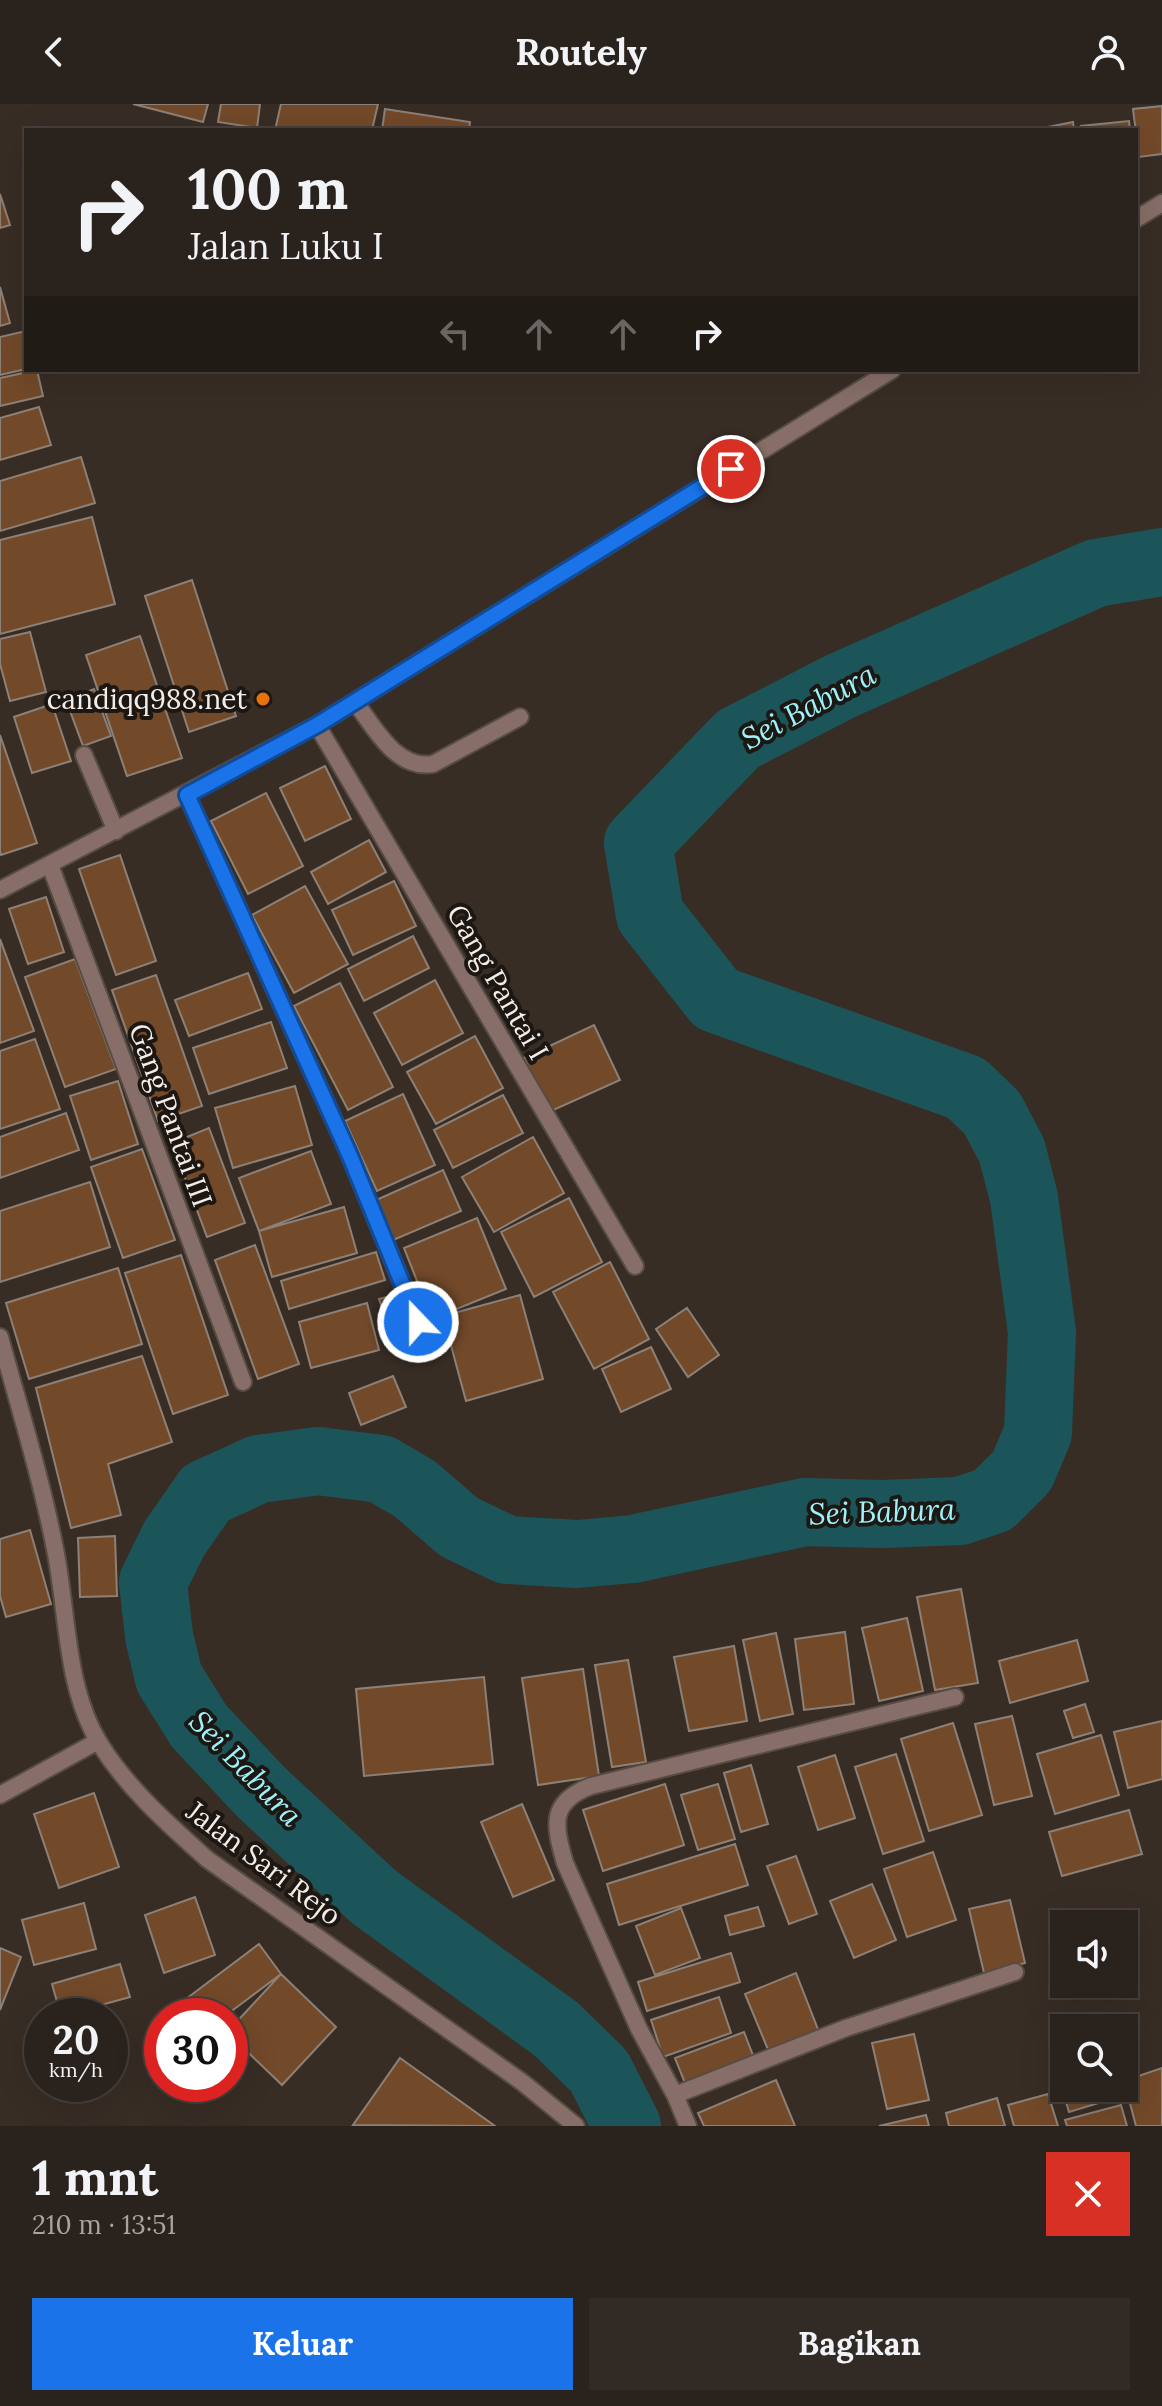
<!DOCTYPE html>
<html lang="id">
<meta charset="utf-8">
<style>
:root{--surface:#2a221c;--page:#322a25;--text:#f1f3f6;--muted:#a5a4a3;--line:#463f3b;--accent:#1a73e8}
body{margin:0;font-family:Lora,serif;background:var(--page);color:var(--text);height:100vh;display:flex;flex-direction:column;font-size:30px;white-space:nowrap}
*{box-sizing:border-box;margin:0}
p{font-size:26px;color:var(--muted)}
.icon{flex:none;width:44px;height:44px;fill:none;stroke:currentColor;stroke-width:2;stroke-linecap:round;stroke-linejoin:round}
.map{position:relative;height:2022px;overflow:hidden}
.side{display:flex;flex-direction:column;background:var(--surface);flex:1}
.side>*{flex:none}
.banner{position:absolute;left:24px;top:24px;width:1114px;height:244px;border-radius:0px;box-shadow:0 8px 32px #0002,0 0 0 2px var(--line);background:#2a221c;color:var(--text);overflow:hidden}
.buttons{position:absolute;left:1050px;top:1806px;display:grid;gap:16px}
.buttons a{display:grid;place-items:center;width:88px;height:88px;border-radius:0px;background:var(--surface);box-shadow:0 8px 32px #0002,0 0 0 2px var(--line);font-size:40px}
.speed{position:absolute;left:24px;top:1894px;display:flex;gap:16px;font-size:40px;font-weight:700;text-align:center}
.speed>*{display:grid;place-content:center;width:104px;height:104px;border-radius:50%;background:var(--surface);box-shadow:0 8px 32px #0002,0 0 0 2px var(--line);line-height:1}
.speed small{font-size:20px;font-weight:400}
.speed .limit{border:12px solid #d22;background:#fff;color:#111}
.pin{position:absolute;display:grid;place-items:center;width:68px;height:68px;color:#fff;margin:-34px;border:4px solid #fff;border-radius:50%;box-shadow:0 2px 8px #0007}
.me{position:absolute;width:88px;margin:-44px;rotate:338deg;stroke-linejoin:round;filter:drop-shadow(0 0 6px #0008)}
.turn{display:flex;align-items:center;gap:28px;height:168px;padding:0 32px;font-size:36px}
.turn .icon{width:104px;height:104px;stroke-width:2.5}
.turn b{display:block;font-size:56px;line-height:68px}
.lanes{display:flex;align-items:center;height:76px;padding:0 32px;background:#0003;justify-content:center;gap:40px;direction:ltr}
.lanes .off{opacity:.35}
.round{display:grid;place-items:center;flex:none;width:84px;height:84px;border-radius:0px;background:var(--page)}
.headline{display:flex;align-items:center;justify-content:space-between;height:136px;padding:0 32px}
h1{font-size:48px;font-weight:700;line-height:60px}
.action{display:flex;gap:16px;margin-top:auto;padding:16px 32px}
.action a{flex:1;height:92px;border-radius:0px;background:var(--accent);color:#fff;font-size:32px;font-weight:700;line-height:92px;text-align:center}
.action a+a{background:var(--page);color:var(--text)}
header{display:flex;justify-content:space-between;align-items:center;height:104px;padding:0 32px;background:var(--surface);font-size:36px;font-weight:700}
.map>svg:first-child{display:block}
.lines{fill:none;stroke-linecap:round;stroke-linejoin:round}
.river{stroke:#1c5559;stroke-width:68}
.building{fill:#724929;stroke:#8d8076;stroke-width:2}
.service-casing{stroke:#564c44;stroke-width:20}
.minor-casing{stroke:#564c44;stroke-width:20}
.tertiary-casing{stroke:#564c44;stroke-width:20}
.service{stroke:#876e68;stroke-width:16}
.minor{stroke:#876e68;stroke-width:16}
.tertiary{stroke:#876e68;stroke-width:16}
.route-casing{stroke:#114b97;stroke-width:20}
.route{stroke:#1a73e8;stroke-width:14}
.food-dot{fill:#e8710a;stroke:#1c1713;stroke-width:3}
.labels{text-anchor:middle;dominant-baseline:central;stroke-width:8;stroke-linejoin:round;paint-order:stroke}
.poi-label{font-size:28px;fill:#f3ece7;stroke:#1c1713;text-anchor:end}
.street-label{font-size:28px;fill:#f3ece7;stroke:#1c1713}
.water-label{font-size:30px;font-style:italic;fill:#9df2f9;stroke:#1c1713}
</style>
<header><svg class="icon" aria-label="back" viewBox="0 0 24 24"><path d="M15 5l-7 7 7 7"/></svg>Routely<svg class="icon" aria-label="person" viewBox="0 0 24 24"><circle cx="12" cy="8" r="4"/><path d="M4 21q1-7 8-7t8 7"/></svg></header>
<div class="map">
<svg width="1162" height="2022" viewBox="0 0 1162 2022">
<rect width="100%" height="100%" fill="#382d25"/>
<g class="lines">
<!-- river -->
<path class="river" d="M 627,2022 L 599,1967 L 556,1925 L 374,1793 L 261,1688 L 199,1622 L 169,1574 L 159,1532 L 153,1478 L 174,1435 L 206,1389 L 259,1365 L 318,1357 L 381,1365 L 415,1385 L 459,1423 L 507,1446 L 577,1450 L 633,1445 L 805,1408 L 882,1410 L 960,1407 L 993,1396 L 1022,1367 L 1038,1329 L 1042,1228 L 1024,1094 L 1012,1047 L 992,1009 L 966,984 L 716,895 L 650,811 L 638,739 L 738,635 L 841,582 L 1096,469 L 1162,458"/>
</g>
<!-- building -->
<path class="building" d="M 133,0 L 208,0 L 203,18 Z
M 221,0 L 260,0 L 257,24 L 218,18 Z
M 281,0 L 378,0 L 372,26 L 275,26 Z
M 1162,2 L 1162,50 L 1139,53 L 1133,5 Z
M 385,5 L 470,18 L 469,26 L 382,26 Z
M 1129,17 L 1130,26 L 1082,26 L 1081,22 Z
M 1073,18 L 1074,26 L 1033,26 Z
M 0,90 L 10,121 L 0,124 Z
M 0,183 L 10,219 L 0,222 Z
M 26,227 L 26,265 L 0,271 L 0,233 Z
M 37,266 L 43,292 L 0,302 L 0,274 Z
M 39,303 L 51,341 L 0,356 L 0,314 Z
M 81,353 L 95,399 L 0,427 L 0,377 Z
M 92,413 L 115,500 L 0,530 L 0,436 Z
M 192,476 L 236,612 L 189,628 L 145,492 Z
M 30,528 L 46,588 L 10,597 L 0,560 L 0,535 Z
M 140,532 L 182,654 L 127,672 L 86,551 Z
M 94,585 L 111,632 L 83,642 L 66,596 Z
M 52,600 L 71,657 L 32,669 L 14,613 Z
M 0,631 L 37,739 L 1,751 L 0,747 Z
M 325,662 L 351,715 L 305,737 L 280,684 Z
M 266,689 L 303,762 L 248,790 L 211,717 Z
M 369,736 L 386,768 L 328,800 L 311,768 Z
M 120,751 L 156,857 L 116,871 L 79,765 Z
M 394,777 L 416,822 L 353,851 L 332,806 Z
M 305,782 L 348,860 L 294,889 L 252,811 Z
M 46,793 L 64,848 L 28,860 L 9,805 Z
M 413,832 L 429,864 L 364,897 L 348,865 Z
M 0,835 L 34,927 L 0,939 Z
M 75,855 L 116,965 L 65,983 L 25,873 Z
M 248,869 L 262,905 L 189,932 L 175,896 Z
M 156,871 L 202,1002 L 158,1017 L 112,886 Z
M 435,876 L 463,929 L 402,961 L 374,909 Z
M 340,879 L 393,983 L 348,1006 L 294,902 Z
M 271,918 L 287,964 L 209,990 L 193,944 Z
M 594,921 L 620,976 L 549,1008 L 524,954 Z
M 475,932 L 503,984 L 436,1020 L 407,968 Z
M 35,935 L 60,1005 L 0,1025 L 0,947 Z
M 118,977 L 138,1040 L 91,1056 L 70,992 Z
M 295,982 L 312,1041 L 233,1064 L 215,1004 Z
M 403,990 L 435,1061 L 377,1087 L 345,1017 Z
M 503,991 L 523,1029 L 453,1064 L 434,1026 Z
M 66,1009 L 79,1046 L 0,1074 L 0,1033 Z
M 209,1024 L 245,1119 L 207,1133 L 172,1039 Z
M 533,1033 L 564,1089 L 494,1128 L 462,1073 Z
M 142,1045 L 175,1136 L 123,1154 L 91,1063 Z
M 311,1047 L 331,1100 L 259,1127 L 239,1074 Z
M 443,1066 L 461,1107 L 391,1137 L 374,1097 Z
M 90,1078 L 110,1143 L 0,1178 L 0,1107 Z
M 569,1094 L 602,1158 L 534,1193 L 501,1128 Z
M 344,1103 L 357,1149 L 272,1173 L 259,1127 Z
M 477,1114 L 506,1185 L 432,1215 L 404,1144 Z
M 255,1141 L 299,1260 L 258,1275 L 215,1156 Z
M 376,1148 L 385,1176 L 289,1205 L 281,1177 Z
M 181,1151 L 228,1291 L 173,1310 L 125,1169 Z
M 610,1158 L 649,1235 L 594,1265 L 553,1188 Z
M 118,1164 L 142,1240 L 29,1275 L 6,1199 Z
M 398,1190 L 412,1235 L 394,1241 L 379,1195 Z
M 520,1191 L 543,1275 L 466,1297 L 443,1212 Z
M 367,1199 L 379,1246 L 311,1264 L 299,1218 Z
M 687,1204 L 719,1251 L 688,1273 L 656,1225 Z
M 651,1243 L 671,1285 L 621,1308 L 602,1265 Z
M 142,1252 L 172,1338 L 108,1360 L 121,1411 L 71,1424 L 36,1284 Z
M 393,1272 L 406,1303 L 361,1321 L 349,1289 Z
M 30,1426 L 51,1500 L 6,1513 L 0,1492 L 0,1435 Z
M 115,1432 L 117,1492 L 80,1493 L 78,1434 Z
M 961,1485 L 978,1579 L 935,1586 L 917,1493 Z
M 907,1514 L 923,1587 L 879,1597 L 862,1524 Z
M 845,1528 L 854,1600 L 804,1606 L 795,1535 Z
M 776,1529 L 793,1610 L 760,1617 L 743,1536 Z
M 1077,1536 L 1088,1577 L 1010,1599 L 999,1557 Z
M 734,1542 L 747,1617 L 689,1627 L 674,1553 Z
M 628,1556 L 646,1658 L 612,1663 L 595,1561 Z
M 583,1565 L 599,1672 L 538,1681 L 522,1574 Z
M 484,1573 L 493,1660 L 364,1672 L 356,1585 Z
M 1085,1600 L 1094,1628 L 1073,1634 L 1064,1607 Z
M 1012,1612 L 1032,1692 L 994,1701 L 975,1620 Z
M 1162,1617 L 1162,1675 L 1128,1684 L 1114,1628 Z
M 953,1619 L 982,1711 L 929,1727 L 901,1635 Z
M 1101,1631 L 1119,1691 L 1055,1710 L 1037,1650 Z
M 896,1650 L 924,1737 L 883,1750 L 855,1663 Z
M 835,1651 L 855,1714 L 818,1726 L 798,1663 Z
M 751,1661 L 768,1720 L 741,1728 L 724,1669 Z
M 665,1680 L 684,1741 L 603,1767 L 583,1706 Z
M 718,1680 L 735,1735 L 698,1746 L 681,1691 Z
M 94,1689 L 119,1763 L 59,1784 L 34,1710 Z
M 522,1700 L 554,1776 L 513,1793 L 481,1718 Z
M 1129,1706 L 1142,1750 L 1062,1772 L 1049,1728 Z
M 735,1740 L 748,1781 L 619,1821 L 607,1780 Z
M 933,1748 L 956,1816 L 907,1833 L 884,1765 Z
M 796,1752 L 817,1810 L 789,1820 L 767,1762 Z
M 872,1780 L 896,1836 L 854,1854 L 830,1797 Z
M 195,1793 L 215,1851 L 164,1869 L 145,1811 Z
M 1010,1796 L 1025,1859 L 984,1869 L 969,1805 Z
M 84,1799 L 96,1845 L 34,1861 L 22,1816 Z
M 758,1803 L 764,1822 L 730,1831 L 725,1812 Z
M 681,1804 L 700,1854 L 655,1871 L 636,1822 Z
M 259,1840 L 281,1870 L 225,1912 L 173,1912 L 170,1907 Z
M 0,1844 L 21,1853 L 0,1906 Z
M 731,1849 L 740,1878 L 647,1907 L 638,1878 Z
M 120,1860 L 130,1893 L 61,1912 L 52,1880 Z
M 796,1869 L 819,1928 L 769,1948 L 745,1890 Z
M 281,1870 L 336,1923 L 282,1981 L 230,1931 L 230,1925 Z
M 719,1893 L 731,1929 L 663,1953 L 651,1916 Z
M 744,1928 L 754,1954 L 685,1979 L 675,1954 Z
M 914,1930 L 929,1996 L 887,2005 L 872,1939 Z
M 400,1954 L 495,2022 L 353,2021 Z
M 1162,1964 L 1162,2022 L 1136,2022 L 1124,1977 Z
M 776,1976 L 795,2022 L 704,2022 L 698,2009 Z
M 1074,1984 L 1112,1984 L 1115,1994 L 1069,2008 L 1063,1988 Z
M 1048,1990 L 1058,2022 L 1014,2022 L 1008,2001 Z
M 997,1994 L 1005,2022 L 949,2022 L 946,2009 Z
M 1121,2001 L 1127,2022 L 1067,2022 L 1065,2016 Z
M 926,2011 L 929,2022 L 879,2022 Z"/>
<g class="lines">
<defs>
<path id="service" d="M 355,598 C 375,624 396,666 433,660 L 520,613
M 84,651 L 116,727"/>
<path id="minor" d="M 317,621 L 635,1162
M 187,691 L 350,1052 L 418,1218
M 50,761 L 243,1278
M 0,1691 L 98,1637
M 675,1991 L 846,1924 L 1015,1868
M 688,2022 L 675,1991 L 639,1925 L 565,1759 C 554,1721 549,1698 591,1682 L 955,1593"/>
<path id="tertiary" d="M 1136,115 L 1162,99
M 0,786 L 317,621 L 892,266
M 0,1233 C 19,1303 41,1373 55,1445 C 68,1508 65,1584 100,1640 C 128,1685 168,1720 207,1755 L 522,1978 L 576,2022"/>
</defs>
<!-- service casing -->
<use href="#service" class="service-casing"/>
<!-- minor casing -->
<use href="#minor" class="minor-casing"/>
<!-- tertiary casing -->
<use href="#tertiary" class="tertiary-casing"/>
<!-- service -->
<use href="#service" class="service"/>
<!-- minor -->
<use href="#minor" class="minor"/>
<!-- tertiary -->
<use href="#tertiary" class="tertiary"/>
</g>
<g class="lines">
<defs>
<path id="route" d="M 418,1218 L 350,1052 L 187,691 L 317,621 L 731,365"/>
</defs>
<!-- route casing -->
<use href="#route" class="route-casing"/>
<!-- route -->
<use href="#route" class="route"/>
</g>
<!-- markers -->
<circle class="food-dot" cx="263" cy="595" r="8"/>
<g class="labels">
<!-- poi labels -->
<g class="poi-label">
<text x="247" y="595">candiqq988.net</text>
</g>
<!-- street labels -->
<g class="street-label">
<text transform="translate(498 878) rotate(60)">Gang Pantai I</text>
<text transform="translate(171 1011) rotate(70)">Gang Pantai III</text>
<text transform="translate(264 1759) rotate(37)">Jalan Sari Rejo</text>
</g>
<!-- water labels -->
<g class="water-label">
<text transform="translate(808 602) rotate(-28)">Sei Babura</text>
<text transform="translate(882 1407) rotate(-2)">Sei Babura</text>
<text transform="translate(246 1664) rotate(46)">Sei Babura</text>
</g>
</g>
</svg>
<div class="buttons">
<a><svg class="icon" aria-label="sound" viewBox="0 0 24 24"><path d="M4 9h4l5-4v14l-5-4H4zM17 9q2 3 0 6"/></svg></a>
<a><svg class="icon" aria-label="search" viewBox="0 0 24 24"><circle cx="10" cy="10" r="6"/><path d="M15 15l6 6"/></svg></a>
</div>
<div class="speed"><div>20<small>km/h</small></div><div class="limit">30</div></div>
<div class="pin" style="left:731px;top:365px;background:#d93025"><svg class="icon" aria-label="arrive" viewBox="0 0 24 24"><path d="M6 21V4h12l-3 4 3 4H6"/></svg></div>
<svg class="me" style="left:418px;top:1218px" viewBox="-20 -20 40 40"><circle r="17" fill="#1a73e8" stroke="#fff" stroke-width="3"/><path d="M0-11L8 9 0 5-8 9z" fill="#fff"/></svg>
<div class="banner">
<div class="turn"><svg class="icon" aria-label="right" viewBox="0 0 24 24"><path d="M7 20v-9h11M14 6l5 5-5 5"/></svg><div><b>100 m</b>Jalan Luku I</div></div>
<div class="lanes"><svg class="icon off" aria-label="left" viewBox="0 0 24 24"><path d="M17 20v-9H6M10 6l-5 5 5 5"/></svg><svg class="icon off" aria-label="ahead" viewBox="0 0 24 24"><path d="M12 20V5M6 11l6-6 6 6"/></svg><svg class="icon off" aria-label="ahead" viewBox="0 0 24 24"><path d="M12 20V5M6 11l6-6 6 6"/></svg><svg class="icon" aria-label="right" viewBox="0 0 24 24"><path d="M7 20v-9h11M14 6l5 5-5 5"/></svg></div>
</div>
</div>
<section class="side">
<div class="headline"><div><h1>1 mnt</h1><p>210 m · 13:51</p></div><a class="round" style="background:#d93025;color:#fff"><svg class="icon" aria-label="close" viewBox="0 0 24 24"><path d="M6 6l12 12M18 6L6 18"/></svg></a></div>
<div class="action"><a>Keluar</a><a>Bagikan</a></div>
</section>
